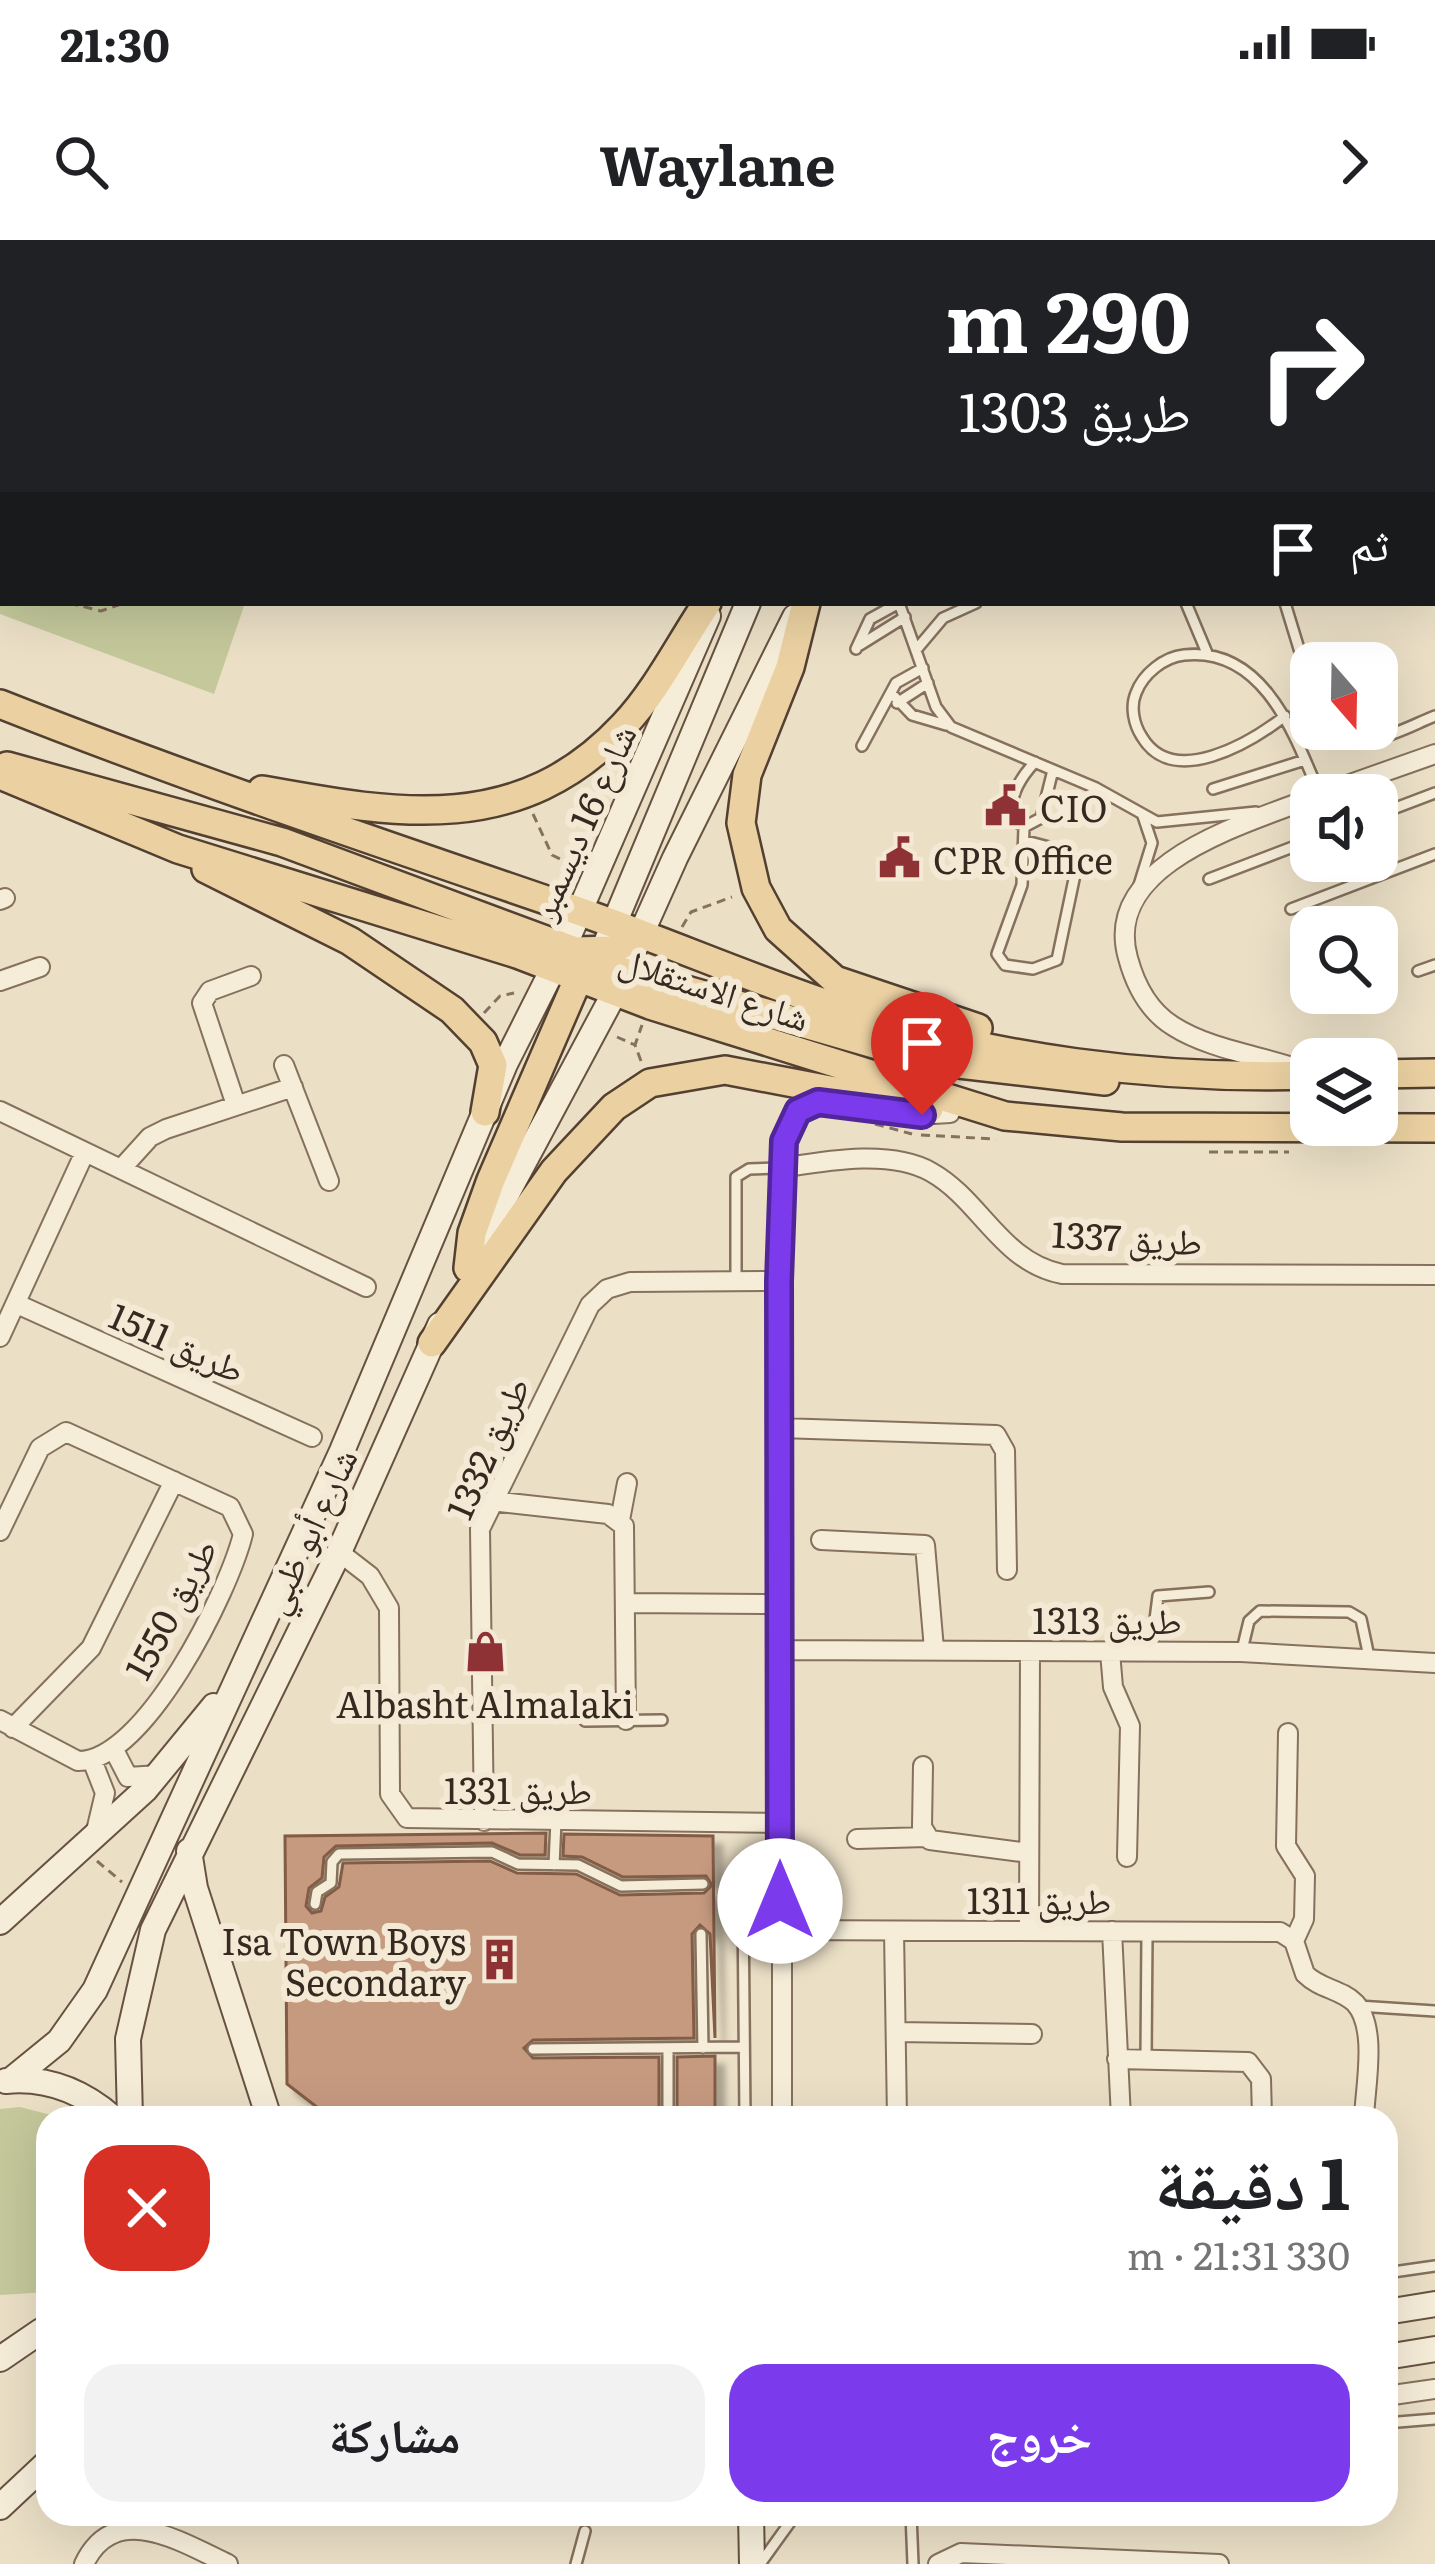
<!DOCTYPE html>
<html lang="ar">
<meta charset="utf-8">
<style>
:root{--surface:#fff;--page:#f2f2f2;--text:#202124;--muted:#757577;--accent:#7c3aed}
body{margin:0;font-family:Literata,"Noto Naskh Arabic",serif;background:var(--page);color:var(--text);direction:rtl;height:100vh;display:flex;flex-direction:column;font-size:45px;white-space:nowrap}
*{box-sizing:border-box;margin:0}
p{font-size:39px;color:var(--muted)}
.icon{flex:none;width:66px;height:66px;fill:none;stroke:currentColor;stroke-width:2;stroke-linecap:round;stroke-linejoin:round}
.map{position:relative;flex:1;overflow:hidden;direction:ltr}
.panel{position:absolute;left:36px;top:1866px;width:1362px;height:420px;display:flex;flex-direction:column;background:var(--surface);border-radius:36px;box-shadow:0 12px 48px #0002;direction:rtl}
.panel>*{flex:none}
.guide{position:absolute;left:0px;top:0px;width:1437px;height:366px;box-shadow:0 12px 48px #0002;direction:rtl;background:#202124;color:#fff;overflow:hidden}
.needle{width:78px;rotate:160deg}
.buttons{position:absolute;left:1290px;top:402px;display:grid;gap:24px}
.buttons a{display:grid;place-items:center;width:108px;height:108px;border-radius:24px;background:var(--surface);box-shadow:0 12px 48px #0002;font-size:60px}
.pin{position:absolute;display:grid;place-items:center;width:102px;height:102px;color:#fff;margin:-123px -51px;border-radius:50% 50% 50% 0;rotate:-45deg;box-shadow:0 0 12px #0007}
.pin .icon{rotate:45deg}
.me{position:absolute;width:132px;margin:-66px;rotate:0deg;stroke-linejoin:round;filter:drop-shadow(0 0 9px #0008)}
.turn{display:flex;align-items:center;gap:42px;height:252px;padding:0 48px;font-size:54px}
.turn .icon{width:156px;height:156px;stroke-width:2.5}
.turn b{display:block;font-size:84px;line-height:102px}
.then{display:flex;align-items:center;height:114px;padding:0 48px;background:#0003;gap:24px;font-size:45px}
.round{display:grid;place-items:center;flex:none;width:126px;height:126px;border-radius:36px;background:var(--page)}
.headline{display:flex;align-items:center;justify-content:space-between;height:204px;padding:0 48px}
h1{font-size:72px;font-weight:700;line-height:90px}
.action{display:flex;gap:24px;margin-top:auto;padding:24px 48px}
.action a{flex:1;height:138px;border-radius:36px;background:var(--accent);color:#fff;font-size:48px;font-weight:700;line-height:138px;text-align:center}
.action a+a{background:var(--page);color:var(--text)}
.status{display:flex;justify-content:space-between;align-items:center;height:84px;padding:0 60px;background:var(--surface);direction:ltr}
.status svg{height:33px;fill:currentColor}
header{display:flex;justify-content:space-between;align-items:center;height:156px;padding:0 48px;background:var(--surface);font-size:54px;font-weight:700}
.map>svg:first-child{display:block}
.green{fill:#c4c89b}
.building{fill:#c69a7f;stroke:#825b45;stroke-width:3;filter:url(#shadow)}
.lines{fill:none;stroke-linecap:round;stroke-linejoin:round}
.lane-casing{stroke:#85715d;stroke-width:14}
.street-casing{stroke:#85715d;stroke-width:22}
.secondary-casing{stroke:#675241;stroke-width:28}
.primary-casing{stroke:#534031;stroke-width:32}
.path{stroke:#85715d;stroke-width:3;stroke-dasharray:9 6;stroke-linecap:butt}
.lane{stroke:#f6edd9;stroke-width:9}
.street{stroke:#f6edd9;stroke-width:18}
.secondary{stroke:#f6edd9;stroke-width:24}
.primary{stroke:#ebd1a2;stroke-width:27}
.route-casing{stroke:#51269a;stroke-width:30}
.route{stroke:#7c3aed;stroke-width:21}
.labels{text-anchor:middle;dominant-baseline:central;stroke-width:12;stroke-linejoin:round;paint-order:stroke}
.poi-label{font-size:36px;fill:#362a20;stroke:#f3e9d5;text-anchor:start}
.street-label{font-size:36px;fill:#362a20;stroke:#f3e9d5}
</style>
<div class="status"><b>21:30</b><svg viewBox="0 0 49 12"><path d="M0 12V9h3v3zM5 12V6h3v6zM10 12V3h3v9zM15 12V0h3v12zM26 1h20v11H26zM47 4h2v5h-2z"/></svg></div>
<header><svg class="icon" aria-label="forward" viewBox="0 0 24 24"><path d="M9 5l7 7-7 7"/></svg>Waylane<svg class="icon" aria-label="search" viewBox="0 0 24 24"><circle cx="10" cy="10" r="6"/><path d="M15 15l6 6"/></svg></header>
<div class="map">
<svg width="1435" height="2324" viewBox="0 0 1435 2324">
<defs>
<filter id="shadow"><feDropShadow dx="9" dy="9" stdDeviation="3" flood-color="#0004"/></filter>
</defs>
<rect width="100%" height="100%" fill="#ebdfc6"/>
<!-- green -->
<path class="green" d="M 0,162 L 3,363 L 245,363 L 214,454 L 0,374 Z
M 20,1867 L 63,1878 L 48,1878 L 48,2052 L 0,2055 L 0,1869 Z"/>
<!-- building -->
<path class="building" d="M 546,1593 L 545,1615 L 520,1615 L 492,1603 L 336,1606 L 324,1617 L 322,1638 L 309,1648 L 306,1666 L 312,1673 L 321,1671 L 325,1657 L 339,1647 L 343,1623 L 490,1621 L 517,1633 L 576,1634 L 620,1655 L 704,1653 L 712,1645 L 706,1636 L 623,1637 L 582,1617 L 563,1616 L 564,1594 L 713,1596 L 715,1798 L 710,1694 L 700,1685 L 692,1694 L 694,1798 L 533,1800 L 524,1808 L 533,1818 L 659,1817 L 659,1878 L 331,1878 L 287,1844 L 285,1596 Z
M 715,1816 L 715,1878 L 677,1878 L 677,1817 Z"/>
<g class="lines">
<defs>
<path id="lane" d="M 1032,3 L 1034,0
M 899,363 L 936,467 L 951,487 L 1096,548 L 1157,582 L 1256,572
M 1186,363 L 1207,413
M 1285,363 L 1311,448
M 860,405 L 905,377
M 856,409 L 870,379 L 899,363
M 916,410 L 943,378 L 976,363
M 891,453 L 912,475 L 946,485
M 897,463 L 928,443
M 1285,476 C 1250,503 1173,549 1142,497 C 1134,485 1130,467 1136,453 C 1143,434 1164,417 1184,415 C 1264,406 1295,496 1320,555
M 1326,489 C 1352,520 1404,488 1435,476
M 862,506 L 896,443 L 923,428
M 1035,522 C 1020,538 1008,558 1013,579 L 1024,587 L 1041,578 L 1053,530
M 1213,549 L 1305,520
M 1377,575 L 1435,553
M 1024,587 L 1022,645 L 997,714 L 1005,725 L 1033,729 L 1057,720 L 1077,625 L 1068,612 L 1026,601
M 1209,639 L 1311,600
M 1139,645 L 1152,603 L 1143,576
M 1291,669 L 1435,614
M 1418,731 L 1435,725
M 736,1041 L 736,937 L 749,929 L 782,928
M 1242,1410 L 1249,1381 L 1260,1371 L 1349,1372 L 1361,1379 L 1369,1417
M 1151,1411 L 1158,1356 L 1209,1352
M 585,1481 L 662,1480
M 554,1625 L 556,1581
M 315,1664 L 317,1652 L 331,1643 L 332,1622 L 339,1614 L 492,1612 L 518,1624 L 578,1625 L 621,1646 L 703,1644
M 701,1694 L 703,1808
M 1358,1766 L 1435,1771
M 668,1808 L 668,1878
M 533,1809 L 744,1807
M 1146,1819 L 1147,1693
M 745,1878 L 743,1663 L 751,1648 L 780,1632
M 1386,2033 L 1435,2026
M 1386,2183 L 1435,2179
M 911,2274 L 913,2324
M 576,2324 L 585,2291
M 760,2324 L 796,2274"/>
<path id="street" d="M 615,0 L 622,3
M 49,3 L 50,0
M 252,3 L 253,0
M 772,3 L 773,0
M 0,92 L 3,93
M 1319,555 L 1435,514
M 0,660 L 5,658
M 0,741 L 40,727
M 284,825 L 329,941
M 1295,828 C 1256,815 1207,808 1173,786 C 1149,771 1135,744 1128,718 C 1101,623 1246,584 1311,558
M 236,865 L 202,763 L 210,751 L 251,736
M 0,871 L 366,1047
M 917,875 L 950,873
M 782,928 C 826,921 890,909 931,932 C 981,960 1001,1022 1062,1034 L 1435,1035
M 121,929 L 150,897 L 166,889 L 293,847
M 17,1064 L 312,1197
M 0,1097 L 85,912
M 780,1188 L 996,1195 L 1005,1211 L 1007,1330
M 491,1261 L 608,1274 L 624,1286 L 626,1480
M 620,1280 L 627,1243
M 0,1291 L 40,1208 L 66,1192 L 230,1267 L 243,1294 C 229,1351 145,1522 78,1521 L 0,1480
M 821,1300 L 925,1305 L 934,1409
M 339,1312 L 370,1336 L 389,1368 L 390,1554 L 407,1578 L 779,1583
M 626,1363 L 779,1364
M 779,1410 L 1241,1412 L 1435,1423
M 1110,1412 L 1113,1447 L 1130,1486 L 1127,1617
M 13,1488 L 91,1408 L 174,1241
M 1288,1493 L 1286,1606 L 1305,1636 L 1304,1679 L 1294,1701
M 113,1508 L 128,1537 L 159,1535
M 92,1520 L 105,1553 L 95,1595
M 923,1526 L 922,1587 L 930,1600 L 1029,1613
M 484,1581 L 480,1289 L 590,1065 L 607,1049 L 630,1042 L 779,1041
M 857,1599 L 926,1597
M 780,1690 L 1280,1692 L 1294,1701
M 894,1691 L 897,1878
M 1029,1691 L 1030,1411
M 1112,1691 L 1121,1878
M 1294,1701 L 1305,1734 C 1320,1749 1341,1749 1355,1763 C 1378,1788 1365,1847 1364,1878
M 896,1792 L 1032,1794
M 1117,1819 L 1248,1822 L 1261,1839 L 1262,1878
M 782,1878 L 782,928 C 786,886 794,858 842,865
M 1386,2156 L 1435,2149
M 84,2324 C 115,2259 183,2303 228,2324
M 938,2324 L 961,2313 L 1219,2324"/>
<path id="secondary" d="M 893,3 L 895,0
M 964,3 L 966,0
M 596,727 L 748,363
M 471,1021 L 615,752 L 675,618 L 795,377
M 189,1611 L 195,1648 L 269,1878
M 0,1682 L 145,1550 L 214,1466
M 11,1840 L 59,1801 L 95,1750 L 342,1211 L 505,824 L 564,707 L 708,376
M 6,1841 C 47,1837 82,1851 113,1878
M 130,1878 L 128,1799 L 153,1690 L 339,1312 L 440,1085
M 1386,2072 L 1435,2064
M 1386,2117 L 1435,2109
M 0,2119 L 41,2091
M 0,2267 L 48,2222
M 751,2274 L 752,2324"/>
<path id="primary" d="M 806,363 L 790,427 L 747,535 L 741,583 L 756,648 L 778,689 L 835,740 L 978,788
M 0,464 C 192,540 386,605 581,672 C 670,703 756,741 845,770 C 993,819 1156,840 1311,835
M 7,526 L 282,602 L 575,711 L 613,710 L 640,694
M 0,535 L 178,609 L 517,714 L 650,765 L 1005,876 L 1122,887 L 1435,888
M 262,550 C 395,574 519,598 624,485 C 657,450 680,403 707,363
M 206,629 L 350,701 L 452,770 L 483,802 L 493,825 L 485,872
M 576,726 L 624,732 L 933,821 L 1105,841
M 1377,834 L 1435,833
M 468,1028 L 472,993 L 491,940 L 585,723
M 432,1103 L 554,931 L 614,867 L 650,843 L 725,830 L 929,869"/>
</defs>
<!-- lane casing -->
<use href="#lane" class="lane-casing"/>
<!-- street casing -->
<use href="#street" class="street-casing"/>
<!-- secondary casing -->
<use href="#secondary" class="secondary-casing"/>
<!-- primary casing -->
<use href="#primary" class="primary-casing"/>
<!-- path -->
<path class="path" d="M 0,236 L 3,237
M 0,331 L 3,333
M 69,363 L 101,371 L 124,363
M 533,574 L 552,615 L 572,625
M 682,687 L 691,672 L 732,657
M 484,773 L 500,756 L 514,753
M 617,797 L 635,805
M 641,821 L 635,805 L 642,785
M 875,884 L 912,894
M 921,895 L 996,899
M 1209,912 L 1289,912
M 97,1621 L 122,1642"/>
<!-- lane -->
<use href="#lane" class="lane"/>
<!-- street -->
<use href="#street" class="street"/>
<!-- secondary -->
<use href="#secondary" class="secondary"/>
<!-- primary -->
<use href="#primary" class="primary"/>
</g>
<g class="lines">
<defs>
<path id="route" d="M 780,1661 L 779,1041 L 784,901 L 798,871 L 818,862 L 922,875"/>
</defs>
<!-- route casing -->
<use href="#route" class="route-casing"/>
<!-- route -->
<use href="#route" class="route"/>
</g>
<!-- icons -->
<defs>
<symbol id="civic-bare" viewBox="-9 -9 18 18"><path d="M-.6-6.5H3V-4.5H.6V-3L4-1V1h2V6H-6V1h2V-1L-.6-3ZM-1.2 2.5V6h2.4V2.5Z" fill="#8f3236" stroke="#f3e9d5" stroke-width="2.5" paint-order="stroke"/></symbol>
<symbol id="shop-bare" viewBox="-9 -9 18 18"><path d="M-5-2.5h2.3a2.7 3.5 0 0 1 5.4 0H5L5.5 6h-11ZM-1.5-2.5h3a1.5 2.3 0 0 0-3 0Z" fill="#8f3236" stroke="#f3e9d5" stroke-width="2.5" paint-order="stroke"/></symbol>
<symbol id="building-bare" viewBox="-9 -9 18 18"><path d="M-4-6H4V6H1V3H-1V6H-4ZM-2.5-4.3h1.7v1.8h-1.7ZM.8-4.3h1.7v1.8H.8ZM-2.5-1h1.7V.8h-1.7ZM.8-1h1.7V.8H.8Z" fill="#8f3236" stroke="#f3e9d5" stroke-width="2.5" paint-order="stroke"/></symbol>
</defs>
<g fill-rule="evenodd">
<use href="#civic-bare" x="976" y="536" width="59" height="59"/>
<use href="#civic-bare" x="870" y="588" width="59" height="59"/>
<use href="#shop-bare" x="456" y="1382" width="59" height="59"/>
<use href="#building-bare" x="470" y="1690" width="59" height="59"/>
</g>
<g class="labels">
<!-- poi labels -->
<g class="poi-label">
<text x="1040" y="566">CIO</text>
<text x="933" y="618">CPR Office</text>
<text x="485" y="1462" text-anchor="middle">Albasht Almalaki</text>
<text x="466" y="1699" text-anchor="end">Isa Town Boys<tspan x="466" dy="41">Secondary</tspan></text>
</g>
<!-- street labels -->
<g class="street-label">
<text transform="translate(581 581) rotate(-66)">شارع 16 ديسمبر</text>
<text transform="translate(715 747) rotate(18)">شارع الاستقلال</text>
<text transform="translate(1127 996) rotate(3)">طريق 1337</text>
<text transform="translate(178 1101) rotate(24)">طريق 1511</text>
<text transform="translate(486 1207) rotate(-66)">طريق 1332</text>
<text transform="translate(307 1290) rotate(-65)">شارع أبو ظبي</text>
<text transform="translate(169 1368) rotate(-62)">طريق 1550</text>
<text x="1107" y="1378">طريق 1313</text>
<text x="518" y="1548">طريق 1331</text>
<text x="1039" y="1658">طريق 1311</text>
</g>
</g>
</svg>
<div class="buttons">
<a><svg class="needle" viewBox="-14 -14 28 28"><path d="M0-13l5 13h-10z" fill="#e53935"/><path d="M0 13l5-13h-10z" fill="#757577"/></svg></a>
<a><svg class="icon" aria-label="sound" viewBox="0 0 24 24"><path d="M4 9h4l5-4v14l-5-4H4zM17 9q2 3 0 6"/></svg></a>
<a><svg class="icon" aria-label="search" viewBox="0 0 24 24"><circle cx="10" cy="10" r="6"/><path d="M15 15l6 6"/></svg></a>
<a><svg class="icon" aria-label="layers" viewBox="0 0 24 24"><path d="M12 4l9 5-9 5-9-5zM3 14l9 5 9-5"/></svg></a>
</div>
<div class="pin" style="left:922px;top:875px;background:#d93025"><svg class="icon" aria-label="arrive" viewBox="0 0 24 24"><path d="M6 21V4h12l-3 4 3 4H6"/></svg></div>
<svg class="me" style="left:780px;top:1661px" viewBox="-20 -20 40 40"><circle r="19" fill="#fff"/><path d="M0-13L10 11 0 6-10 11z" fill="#7c3aed"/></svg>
<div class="guide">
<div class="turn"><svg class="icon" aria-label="right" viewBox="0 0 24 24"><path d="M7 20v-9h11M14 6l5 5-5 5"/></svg><div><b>290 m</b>طريق 1303</div></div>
<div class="then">ثم<svg class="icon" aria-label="arrive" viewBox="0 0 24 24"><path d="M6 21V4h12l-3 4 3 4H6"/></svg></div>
</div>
<section class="panel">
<div class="headline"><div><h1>1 دقيقة</h1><p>330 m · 21:31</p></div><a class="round" style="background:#d93025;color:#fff"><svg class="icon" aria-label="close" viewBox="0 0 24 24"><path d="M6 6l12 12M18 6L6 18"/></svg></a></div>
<div class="action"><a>خروج</a><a>مشاركة</a></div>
</section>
</div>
